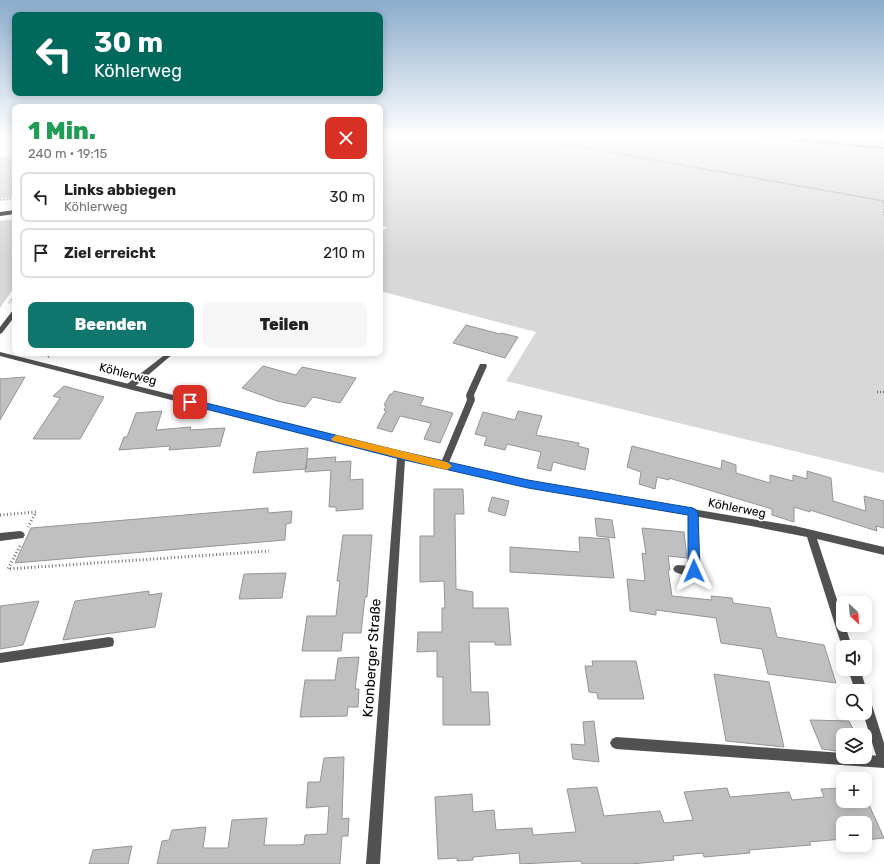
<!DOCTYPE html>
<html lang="de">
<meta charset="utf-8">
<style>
:root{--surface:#fff;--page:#f6f6f6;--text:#222;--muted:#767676;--line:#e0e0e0;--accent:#0f766e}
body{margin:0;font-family:Rubik,sans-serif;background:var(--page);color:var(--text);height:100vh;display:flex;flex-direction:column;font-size:15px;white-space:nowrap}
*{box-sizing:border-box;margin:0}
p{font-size:13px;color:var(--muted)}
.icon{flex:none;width:22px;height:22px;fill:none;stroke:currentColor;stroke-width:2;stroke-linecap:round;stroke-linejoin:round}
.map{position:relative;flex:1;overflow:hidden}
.details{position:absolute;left:12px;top:104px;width:371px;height:252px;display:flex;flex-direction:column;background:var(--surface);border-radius:8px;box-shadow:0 2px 10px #0003}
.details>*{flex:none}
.top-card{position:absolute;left:12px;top:12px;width:371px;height:84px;border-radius:8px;box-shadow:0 2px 10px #0003;background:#00695c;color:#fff;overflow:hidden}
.needle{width:26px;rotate:154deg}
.fabs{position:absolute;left:836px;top:596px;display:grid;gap:8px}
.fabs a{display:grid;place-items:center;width:36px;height:36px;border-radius:8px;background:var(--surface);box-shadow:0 2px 10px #0003;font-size:20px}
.pin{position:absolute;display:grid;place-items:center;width:34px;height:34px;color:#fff;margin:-17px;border-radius:8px;box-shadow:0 2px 6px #0006}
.me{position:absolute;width:44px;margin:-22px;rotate:359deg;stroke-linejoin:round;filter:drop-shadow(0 0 3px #0008)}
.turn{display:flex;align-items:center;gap:14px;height:84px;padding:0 16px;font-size:18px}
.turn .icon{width:52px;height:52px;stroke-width:2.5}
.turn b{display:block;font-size:28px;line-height:34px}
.round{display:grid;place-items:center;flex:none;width:42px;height:42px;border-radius:8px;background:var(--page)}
.overview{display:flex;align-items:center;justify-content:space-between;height:68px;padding:0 16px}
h1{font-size:24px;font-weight:800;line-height:30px;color:#1e9e55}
.primary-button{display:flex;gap:8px;margin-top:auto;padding:8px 16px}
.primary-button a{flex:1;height:46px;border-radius:8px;background:var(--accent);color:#fff;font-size:16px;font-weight:800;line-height:46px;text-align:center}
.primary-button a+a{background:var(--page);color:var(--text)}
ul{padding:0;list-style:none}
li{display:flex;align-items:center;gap:12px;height:50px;margin:0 8px 6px;padding:0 8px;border:2px solid var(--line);border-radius:8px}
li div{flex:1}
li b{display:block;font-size:15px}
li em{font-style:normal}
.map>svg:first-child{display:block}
.green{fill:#d8d8d8}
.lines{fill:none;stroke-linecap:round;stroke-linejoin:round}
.stream{stroke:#9f9f9f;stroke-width:2.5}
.building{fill:#c0c0c0;stroke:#959595}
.path-far3{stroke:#737373;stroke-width:1.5;stroke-dasharray:0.5 1;stroke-linecap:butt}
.path-far2{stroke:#737373;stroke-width:2;stroke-dasharray:0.5 1.5;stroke-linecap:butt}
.path-far1{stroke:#737373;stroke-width:2.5;stroke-dasharray:1 2;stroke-linecap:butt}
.path{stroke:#737373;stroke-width:3;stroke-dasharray:1 2.5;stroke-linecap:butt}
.service{fill:#515151;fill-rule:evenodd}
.minor{fill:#515151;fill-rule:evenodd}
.tertiary{fill:#515151;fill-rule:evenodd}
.secondary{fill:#1e1e1e;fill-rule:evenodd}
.route{fill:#1a73e8;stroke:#114b97}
.slow{fill:#f59e0b}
.labels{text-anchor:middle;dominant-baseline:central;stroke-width:3.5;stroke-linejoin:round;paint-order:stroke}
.street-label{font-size:12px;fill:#000;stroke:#fff}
.near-street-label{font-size:14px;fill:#000;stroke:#fff}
</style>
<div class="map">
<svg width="884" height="864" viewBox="0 0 884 864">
<rect width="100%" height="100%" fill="#fff"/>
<!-- green -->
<path class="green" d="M 380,137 L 884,137 L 884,473 L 506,381 L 536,332 L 380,291 L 380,233 L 387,227 L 380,225 Z
M 15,156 L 15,197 L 0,199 L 0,157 Z
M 15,219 L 15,286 L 0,308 L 0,221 Z"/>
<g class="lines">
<!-- stream -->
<path class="stream" d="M 762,137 L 884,148"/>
</g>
<!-- building -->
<path class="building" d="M 466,325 L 500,334 L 501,333 L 518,337 L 505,358 L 453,343 Z
M 263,366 L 296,375 L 302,367 L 356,378 L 340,403 L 313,397 L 305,407 L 277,401 L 242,388 Z
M 25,377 L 0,420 L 0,379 Z
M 64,386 L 104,397 L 80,439 L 33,439 L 60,398 L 53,396 Z
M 394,391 L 424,398 L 420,405 L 453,413 L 440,443 L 424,439 L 431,423 L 400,416 L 392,432 L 377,428 L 386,411 L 384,410 L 386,406 L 384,405 L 390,394 L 392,394 Z
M 162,411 L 156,430 L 191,427 L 190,430 L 225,428 L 220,446 L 169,450 L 170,446 L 119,450 L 124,437 L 127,437 L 136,413 Z
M 518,411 L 542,416 L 536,435 L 579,443 L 578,446 L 589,449 L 585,470 L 553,462 L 551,471 L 537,468 L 541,452 L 507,444 L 505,450 L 484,445 L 487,437 L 475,434 L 483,412 L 515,420 Z
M 632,446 L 721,469 L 722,460 L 736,465 L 736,473 L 770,483 L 770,475 L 793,481 L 793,475 L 807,479 L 807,471 L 831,478 L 833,501 L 866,511 L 864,496 L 884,501 L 884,528 L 876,526 L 877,531 L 810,510 L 810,512 L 794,507 L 794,522 L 772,515 L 772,509 L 669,478 L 669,480 L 657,477 L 655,489 L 639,484 L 641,472 L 627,467 Z
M 308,448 L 306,469 L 253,473 L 257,452 Z
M 336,457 L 335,462 L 351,461 L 350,480 L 363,479 L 363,509 L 336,511 L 336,507 L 329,507 L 331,470 L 305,472 L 307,459 Z
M 434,489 L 463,489 L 464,514 L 455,514 L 456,589 L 473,592 L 473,608 L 508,608 L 511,645 L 495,645 L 495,642 L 469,642 L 471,692 L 488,692 L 490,725 L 443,725 L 443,677 L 437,677 L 437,651 L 417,652 L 418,632 L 442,632 L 442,608 L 445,608 L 444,581 L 420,582 L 420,536 L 434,536 Z
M 492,497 L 509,501 L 505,516 L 488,511 Z
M 268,508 L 268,513 L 292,511 L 291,523 L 286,524 L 285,540 L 15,563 L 31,528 Z
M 595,518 L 612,520 L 615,538 L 597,536 Z
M 642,528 L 684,532 L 687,558 L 668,556 L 670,570 L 668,570 L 672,596 L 712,600 L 711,596 L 732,598 L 733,603 L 770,608 L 777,637 L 824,645 L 836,683 L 768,674 L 762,649 L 721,643 L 716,618 L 656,610 L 656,615 L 630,611 L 627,579 L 645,581 L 642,553 L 646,554 Z
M 343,535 L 372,535 L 367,597 L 365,597 L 361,633 L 343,633 L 341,651 L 302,651 L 307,616 L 336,616 L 340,581 L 337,581 Z
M 579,537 L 609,539 L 614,578 L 510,572 L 510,547 L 580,552 Z
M 286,573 L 282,598 L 239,599 L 244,574 Z
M 149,591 L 149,595 L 162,593 L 155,627 L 63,640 L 75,601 Z
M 39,601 L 23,645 L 0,649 L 0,606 Z
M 359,657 L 355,689 L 359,689 L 358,707 L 348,707 L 347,716 L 300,717 L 305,680 L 335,680 L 338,658 Z
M 592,661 L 636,661 L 644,699 L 598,699 L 597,693 L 589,692 L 585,666 L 593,666 Z
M 714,674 L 769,682 L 784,747 L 726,741 Z
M 810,720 L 849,721 L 856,735 L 843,735 L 843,752 L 822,749 Z
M 594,721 L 599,762 L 573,759 L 571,744 L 585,745 L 583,722 Z
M 344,757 L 342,819 L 349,818 L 348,836 L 342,836 L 340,864 L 157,864 L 162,841 L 169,840 L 172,830 L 206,827 L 203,848 L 228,848 L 232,820 L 267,818 L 264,845 L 299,845 L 304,844 L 305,835 L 327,834 L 329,806 L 306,808 L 308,782 L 320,782 L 324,758 Z
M 597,787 L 604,816 L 660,811 L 664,823 L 693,820 L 684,792 L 727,788 L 730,797 L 789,792 L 792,800 L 824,797 L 821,789 L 843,788 L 843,801 L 865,801 L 865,796 L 884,838 L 865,840 L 865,823 L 843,823 L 843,839 L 809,842 L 811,845 L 749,850 L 750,853 L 704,857 L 703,853 L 673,856 L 674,860 L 631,864 L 582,864 L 581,861 L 520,864 L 519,853 L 473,857 L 473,860 L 457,861 L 457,858 L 438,859 L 435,797 L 472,794 L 473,812 L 494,810 L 496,830 L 532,828 L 533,835 L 576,832 L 567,789 Z
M 132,846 L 128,864 L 89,864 L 93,850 Z"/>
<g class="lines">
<!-- path-far3 -->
<path class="path-far3" d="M 525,137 L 884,201
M 772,137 L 884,148
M 0,200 L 15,199
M 884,202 L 884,216"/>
<!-- path-far2 -->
<path class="path-far2" d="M 9,303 L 15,295"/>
<!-- path-far1 -->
<path class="path-far1" d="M 48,357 L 53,353
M 877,392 L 884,392"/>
<!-- path -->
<path class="path" d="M 0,515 L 36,512 L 28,527
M 20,546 L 8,569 L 269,551"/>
<!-- service -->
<path class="service" d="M 167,353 L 174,353 L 133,388 L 127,388 L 126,386 L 127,384 Z
M 480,364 L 486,364 L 487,366 L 474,395 L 475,400 L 448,465 L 447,467 L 441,467 L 440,465 L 467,400 L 466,395 Z
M 693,508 L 696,509 L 698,512 L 699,571 L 697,574 C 691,577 681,575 675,572 L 673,569 L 675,566 L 678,565 L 689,566 L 688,512 L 690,509 Z
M 20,531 L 23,532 L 25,535 L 23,538 L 0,541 L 0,533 Z
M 109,637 L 113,638 L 114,642 L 113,646 L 109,647 L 0,663 L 0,653 Z
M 616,737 L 843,753 L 843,757 L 865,757 L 865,755 L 884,756 L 884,768 L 616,749 L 612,747 L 610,743 L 612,739 Z"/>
<!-- minor -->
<path class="minor" d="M 0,352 L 460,466 L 571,489 L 795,526 L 884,547 L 884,555 L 817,539 L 843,618 L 843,625 L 845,625 L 852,647 L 843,647 L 843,650 L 807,537 L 751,526 L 526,487 L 405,460 L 380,864 L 366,864 L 397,458 L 0,356 Z
M 848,669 L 860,669 L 867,691 L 865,695 L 865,691 L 855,691 Z
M 865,696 L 869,698 L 871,702 L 884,743 L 884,768 L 880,766 L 878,762 L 863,713 L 865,713 Z"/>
<!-- tertiary -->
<path class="tertiary" d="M 15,309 L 15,316 L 2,333 L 0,334 L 0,327 L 13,310 Z"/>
<!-- secondary -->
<path class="secondary" d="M 15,210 L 15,214 L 0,216 L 0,212 Z"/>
</g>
<!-- sky -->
<linearGradient id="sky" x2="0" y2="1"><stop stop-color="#8baccb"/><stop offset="0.53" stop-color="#fff"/><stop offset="1" stop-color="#fff" stop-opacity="0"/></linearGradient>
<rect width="884" height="257" fill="url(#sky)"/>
<!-- route -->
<path class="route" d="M 187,399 L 190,399 L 400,451 L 528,480 L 693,508 L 698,512 L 700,571 L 698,575 L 694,576 L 690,575 L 688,571 L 688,515 L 528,488 L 400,459 L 190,405 L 186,402 Z"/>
<!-- slow -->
<path class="slow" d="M 336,435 L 447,462 L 452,466 L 447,470 L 333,441 L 331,439 Z"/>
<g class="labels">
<!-- street labels -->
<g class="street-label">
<text transform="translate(128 374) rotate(14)">Köhlerweg</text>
<text transform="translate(737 508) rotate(11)">Köhlerweg</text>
</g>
<!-- near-street labels -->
<g class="near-street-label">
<text transform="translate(372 658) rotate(-86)">Kronberger Straße</text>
</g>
</g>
</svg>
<div class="fabs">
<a><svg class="needle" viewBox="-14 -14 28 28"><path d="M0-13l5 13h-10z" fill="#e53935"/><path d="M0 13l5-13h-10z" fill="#767676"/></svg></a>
<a><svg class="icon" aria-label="sound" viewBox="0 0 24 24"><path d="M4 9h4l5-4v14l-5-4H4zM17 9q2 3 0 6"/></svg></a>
<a><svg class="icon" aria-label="search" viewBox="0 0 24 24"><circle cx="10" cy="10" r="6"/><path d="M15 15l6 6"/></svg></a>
<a><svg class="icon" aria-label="layers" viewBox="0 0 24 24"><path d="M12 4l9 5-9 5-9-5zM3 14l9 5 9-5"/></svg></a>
<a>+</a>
<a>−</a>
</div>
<div class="pin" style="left:190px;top:402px;background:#d93025"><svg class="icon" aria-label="arrive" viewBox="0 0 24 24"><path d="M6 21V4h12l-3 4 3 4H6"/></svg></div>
<svg class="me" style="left:694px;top:571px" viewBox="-20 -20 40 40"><path d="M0-17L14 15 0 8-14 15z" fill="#1a73e8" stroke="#fff" stroke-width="4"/></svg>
<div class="top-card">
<div class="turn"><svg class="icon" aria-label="left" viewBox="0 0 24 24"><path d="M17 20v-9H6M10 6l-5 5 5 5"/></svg><div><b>30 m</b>Köhlerweg</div></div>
</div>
<section class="details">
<div class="overview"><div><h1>1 Min.</h1><p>240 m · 19:15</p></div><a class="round" style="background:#d93025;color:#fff"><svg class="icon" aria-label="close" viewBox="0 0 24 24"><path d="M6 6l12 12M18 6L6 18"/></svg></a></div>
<ul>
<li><svg class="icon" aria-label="left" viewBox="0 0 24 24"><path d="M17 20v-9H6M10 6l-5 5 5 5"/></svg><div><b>Links abbiegen</b><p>Köhlerweg</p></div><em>30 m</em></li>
<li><svg class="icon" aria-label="arrive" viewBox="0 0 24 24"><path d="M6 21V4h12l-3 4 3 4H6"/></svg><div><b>Ziel erreicht</b></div><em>210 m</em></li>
</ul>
<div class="primary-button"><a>Beenden</a><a>Teilen</a></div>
</section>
</div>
